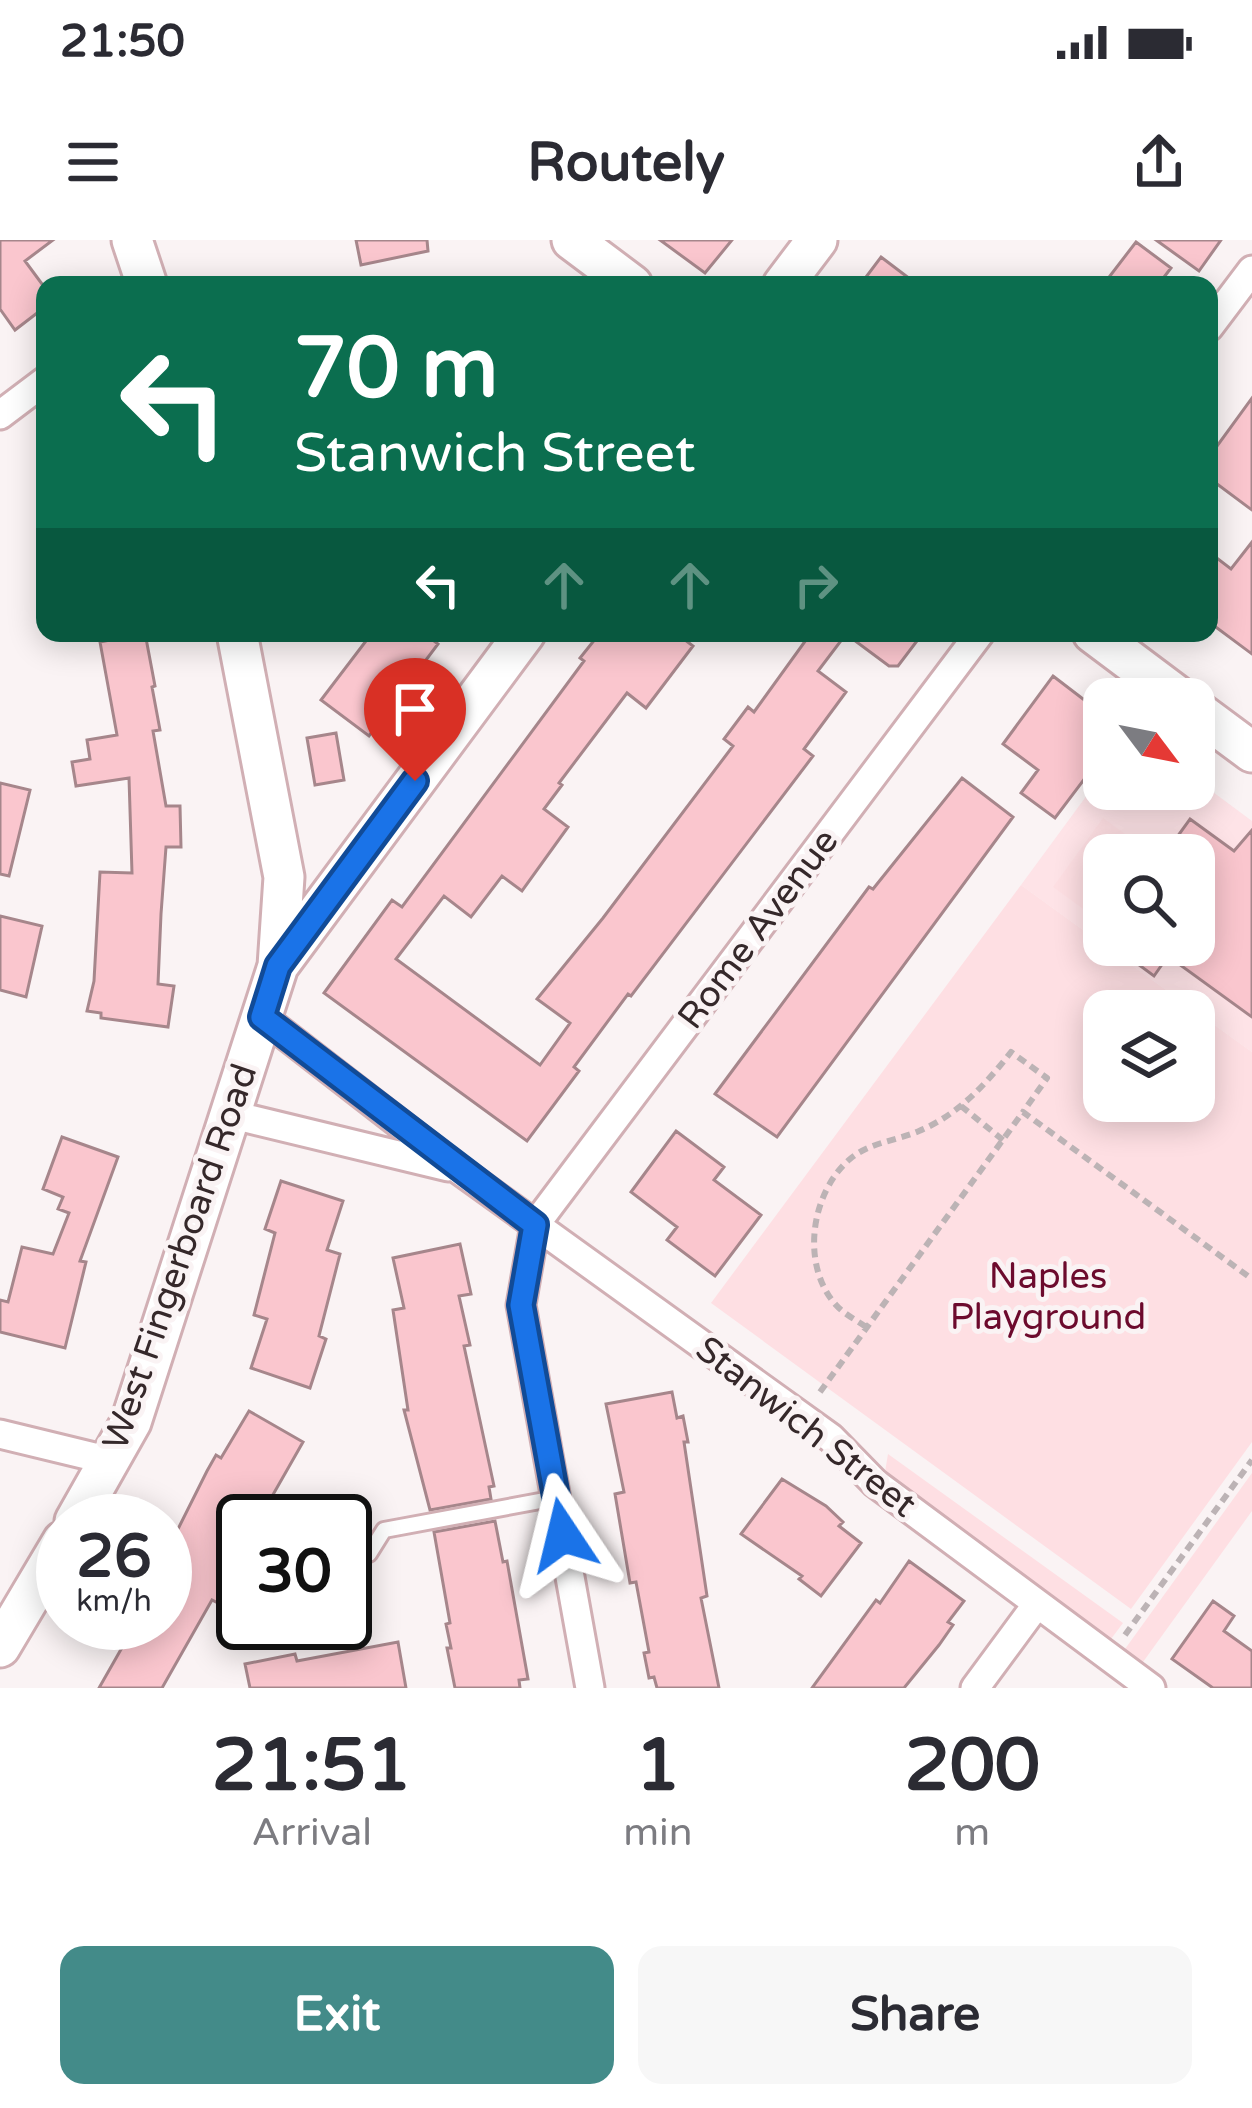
<!DOCTYPE html>
<style>
:root{--surface:#fff;--page:#f7f7f7;--text:#2b2b33;--muted:#7c7c81;--accent:#438b89}
body{margin:0;font-family:"Varela Round",sans-serif;background:var(--page);color:var(--text);height:100vh;display:flex;flex-direction:column;font-size:45px;white-space:nowrap}
*{box-sizing:border-box;margin:0}
p{font-size:39px;color:var(--muted)}
.icon{flex:none;width:66px;height:66px;fill:none;stroke:currentColor;stroke-width:2;stroke-linecap:round;stroke-linejoin:round}
.map{position:relative;height:1448px;overflow:hidden}
.panel{display:flex;flex-direction:column;background:var(--surface);flex:1}
.panel>*{flex:none}
.hud{position:absolute;left:36px;top:36px;width:1182px;height:366px;border-radius:24px;box-shadow:0 6px 30px #0003;background:#0b6e4f;color:#fff;overflow:hidden}
.needle{width:78px;rotate:122deg}
.tools{position:absolute;left:1083px;top:438px;display:grid;gap:24px}
.tools a{display:grid;place-items:center;width:132px;height:132px;border-radius:24px;background:var(--surface);box-shadow:0 6px 30px #0003;font-size:60px}
.speed{position:absolute;left:36px;top:1254px;display:flex;gap:24px;font-size:60px;font-weight:700;text-align:center}
.speed>*{display:grid;place-content:center;width:156px;height:156px;border-radius:50%;background:var(--surface);box-shadow:0 6px 30px #0003;line-height:1}
.speed small{font-size:30px;font-weight:400}
.speed .limit{border:6px solid #111;border-radius:18px;background:#fff;color:#111}
.pin{position:absolute;display:grid;place-items:center;width:102px;height:102px;color:#fff;margin:-123px -51px;border-radius:50% 50% 50% 0;rotate:-45deg;box-shadow:0 0 12px #0007}
.pin .icon{rotate:45deg}
.me{position:absolute;width:132px;margin:-66px;rotate:350deg;stroke-linejoin:round;filter:drop-shadow(0 0 9px #0008)}
.turn{display:flex;align-items:center;gap:42px;height:252px;padding:0 60px;font-size:54px}
.turn .icon{width:156px;height:156px;stroke-width:2.5}
.turn b{display:block;font-size:84px;line-height:102px}
.lanes{display:flex;align-items:center;height:114px;padding:0 60px;background:#0003;justify-content:center;gap:60px;direction:ltr}
.lanes .off{opacity:.35}
.eta{display:flex;justify-content:space-evenly;align-items:center;height:204px;text-align:center}
.eta b{font-size:72px;font-weight:700;line-height:84px}
.cta{display:flex;gap:24px;margin-top:auto;padding:24px 60px}
.cta a{flex:1;height:138px;border-radius:24px;background:var(--accent);color:#fff;font-size:48px;font-weight:700;line-height:138px;text-align:center}
.cta a+a{background:var(--page);color:var(--text)}
.status{display:flex;justify-content:space-between;align-items:center;height:84px;padding:0 60px;background:var(--surface);direction:ltr}
.status svg{height:33px;fill:currentColor}
header{display:flex;justify-content:space-between;align-items:center;height:156px;padding:0 60px;background:var(--surface);font-size:54px;font-weight:700}
.map>svg:first-child{display:block}
.built{fill:#fee3e7}
.green{fill:#fedfe3;fill-rule:evenodd}
.building{fill:#fac6ce;stroke:#a6868b;stroke-width:3}
.lines{fill:none;stroke-linecap:round;stroke-linejoin:round}
.lane-casing{stroke:#d1afb4;stroke-width:20}
.street-casing{stroke:#d1afb4;stroke-width:33}
.secondary-casing{stroke:#d1afb4;stroke-width:45}
.path{stroke:#bcb3b5;stroke-width:6;stroke-dasharray:9 6;stroke-linecap:butt}
.lane{stroke:#fff;stroke-width:14}
.street{stroke:#fff;stroke-width:27}
.secondary{stroke:#fff;stroke-width:39}
.route-casing{stroke:#114b97;stroke-width:30}
.route{stroke:#1a73e8;stroke-width:21}
.labels{text-anchor:middle;dominant-baseline:central;stroke-width:10;stroke-linejoin:round;paint-order:stroke}
.street-label{font-size:36px;fill:#35282a;stroke:#faf3f4}
.park-label{font-size:36px;fill:#6c0a2d;stroke:#faf3f4}
</style>
<div class="status"><b>21:50</b><svg viewBox="0 0 49 12"><path d="M0 12V9h3v3zM5 12V6h3v6zM10 12V3h3v9zM15 12V0h3v12zM26 1h20v11H26zM47 4h2v5h-2z"/></svg></div>
<header><svg class="icon" aria-label="menu" viewBox="0 0 24 24"><path d="M4 6h16M4 12h16M4 18h16"/></svg>Routely<svg class="icon" aria-label="share" viewBox="0 0 24 24"><path d="M12 15V3M7 8l5-5 5 5M5 13v7h14v-7"/></svg></header>
<div class="map">
<svg width="1252" height="1448" viewBox="0 0 1252 1448">
<rect width="100%" height="100%" fill="#faf3f4"/>
<!-- built -->
<path class="built" d="M 1104,532 L 1104,549 L 1194,549 L 1194,538 L 1252,581 L 1252,812 L 1104,705 L 1194,705 L 1194,615 L 1104,615 L 1104,705 L 1021,645 Z"/>
<!-- green -->
<path class="green" d="M 1103,578 L 1150,612 L 1104,615 L 1104,675 L 1100,681 L 1053,647 Z
M 1021,645 L 1252,812 L 1252,1202 L 1131,1369 L 711,1063 ZM 1104,771 L 1194,771 L 1194,861 L 1104,861 Z
M 888,1214 L 1123,1383 L 1111,1399 L 898,1246 L 885,1232 Z
M 1252,1233 L 1252,1271 L 1143,1422 L 1125,1409 Z"/>
<!-- building -->
<path class="building" d="M 0,0 L 53,0 L 25,21 L 45,48 L 45,67 L 15,90 L 0,69 Z
M 356,0 L 427,0 L 428,11 L 361,25 Z
M 660,0 L 732,0 L 705,33 Z
M 1156,0 L 1221,0 L 1199,31 Z
M 1136,2 L 1171,28 L 1158,45 L 1103,45 Z
M 881,17 L 918,45 L 860,45 Z
M 1252,158 L 1252,270 L 1209,238 L 1209,217 Z
M 1252,302 L 1252,414 L 1209,382 L 1209,312 L 1231,329 Z
M 109,393 L 145,393 L 155,446 L 152,447 L 160,490 L 153,491 L 166,566 L 180,566 L 181,607 L 166,607 L 161,674 L 158,744 L 174,746 L 168,787 L 101,778 L 101,773 L 87,771 L 94,741 L 100,632 L 132,633 L 129,538 L 76,546 L 72,522 L 90,519 L 87,500 L 117,495 L 100,402 L 110,400 Z
M 372,393 L 424,393 L 438,404 L 369,496 L 321,460 Z
M 600,393 L 676,393 L 693,406 L 646,468 L 627,453 L 559,543 L 562,545 L 544,569 L 568,587 L 522,651 L 502,636 L 471,677 L 444,656 L 396,719 L 540,825 L 570,783 L 537,759 L 603,678 L 733,506 L 724,499 L 748,467 L 754,472 L 811,393 L 923,393 L 898,426 L 889,426 L 846,394 L 818,431 L 846,452 L 804,509 L 813,516 L 631,756 L 628,754 L 574,827 L 579,831 L 527,901 L 324,753 L 392,660 L 402,667 L 584,421 L 580,418 Z
M 1053,436 L 1104,475 L 1104,513 L 1055,578 L 1021,553 L 1038,530 L 1003,504 Z
M 336,493 L 344,540 L 315,545 L 307,498 Z
M 962,538 L 1013,577 L 777,897 L 715,854 L 869,647 L 873,649 Z
M 0,543 L 30,550 L 9,636 L 0,634 Z
M 1190,579 L 1234,611 L 1252,590 L 1252,777 L 1168,716 L 1154,736 L 1112,705 L 1194,705 L 1194,615 L 1164,615 Z
M 0,676 L 42,686 L 26,757 L 0,750 Z
M 676,891 L 724,927 L 714,940 L 761,975 L 715,1036 L 667,1000 L 677,987 L 631,952 Z
M 62,897 L 118,917 L 80,1021 L 86,1022 L 65,1108 L 0,1092 L 0,1060 L 8,1062 L 22,1007 L 53,1014 L 69,973 L 58,969 L 63,957 L 43,949 Z
M 281,941 L 343,961 L 327,1010 L 340,1014 L 319,1096 L 326,1099 L 310,1148 L 251,1128 L 267,1079 L 254,1075 L 275,993 L 265,989 Z
M 460,1004 L 471,1054 L 459,1056 L 470,1105 L 464,1106 L 494,1246 L 489,1247 L 491,1259 L 430,1270 L 404,1170 L 408,1170 L 393,1070 L 404,1068 L 393,1018 Z
M 672,1152 L 677,1178 L 683,1176 L 688,1202 L 684,1202 L 707,1356 L 701,1358 L 719,1448 L 657,1448 L 654,1437 L 649,1438 L 644,1413 L 649,1412 L 636,1342 L 630,1343 L 615,1254 L 624,1252 L 606,1164 Z
M 249,1171 L 303,1202 L 258,1281 L 243,1272 L 243,1319 L 218,1363 L 212,1360 L 162,1448 L 99,1448 L 136,1383 L 165,1383 L 165,1315 L 207,1231 L 216,1215 L 221,1218 Z
M 782,1239 L 826,1266 L 843,1282 L 839,1286 L 861,1303 L 821,1356 L 799,1339 L 802,1336 L 741,1294 Z
M 495,1281 L 503,1322 L 507,1321 L 528,1439 L 519,1440 L 520,1448 L 455,1448 L 447,1408 L 451,1408 L 446,1384 L 450,1383 L 434,1292 Z
M 909,1321 L 964,1361 L 948,1382 L 953,1385 L 939,1405 L 904,1448 L 812,1448 L 876,1360 L 880,1363 Z
M 1213,1361 L 1234,1376 L 1224,1391 L 1252,1411 L 1252,1448 L 1213,1448 L 1172,1419 Z
M 398,1402 L 406,1448 L 250,1448 L 245,1424 L 295,1414 L 297,1421 Z"/>
<g class="lines">
<defs>
<path id="lane" d="M 345,1320 L 369,1314 L 384,1290 L 556,1258"/>
<path id="street" d="M 1209,87 L 1252,30
M 0,175 L 45,141
M 262,777 L 458,929 L 831,1198 L 875,1243 L 1151,1448
M 233,875 L 448,927
M 0,1194 L 111,1221
M 590,1448 L 521,1065 L 535,985 L 980,393
M 975,1448 L 1037,1364"/>
<path id="secondary" d="M 132,0 L 147,45
M 572,0 L 632,45
M 783,45 L 817,0
M 1093,393 L 1181,459
M 1194,469 L 1252,512
M 278,726 L 525,393
M 75,1281 L 131,1182 L 278,726 L 284,637 L 237,393
M 0,1407 L 63,1301"/>
</defs>
<!-- lane casing -->
<use href="#lane" class="lane-casing"/>
<!-- street casing -->
<use href="#street" class="street-casing"/>
<!-- secondary casing -->
<use href="#secondary" class="secondary-casing"/>
<!-- path -->
<path class="path" d="M 961,866 L 1003,900
M 866,1087 C 856,1080 844,1074 836,1065 C 800,1025 811,952 850,919 C 870,902 896,901 919,891 C 958,875 986,844 1011,812 L 1047,838 L 1023,872
M 820,1152 L 1023,872 L 1252,1039
M 1125,1395 L 1252,1220"/>
<!-- lane -->
<use href="#lane" class="lane"/>
<!-- street -->
<use href="#street" class="street"/>
<!-- secondary -->
<use href="#secondary" class="secondary"/>
</g>
<g class="lines">
<defs>
<path id="route" d="M 415,541 L 278,726 L 262,777 L 535,985 L 521,1065 L 563,1295"/>
</defs>
<!-- route casing -->
<use href="#route" class="route-casing"/>
<!-- route -->
<use href="#route" class="route"/>
</g>
<g class="labels">
<!-- street labels -->
<g class="street-label">
<text transform="translate(758 689) rotate(-53)">Rome Avenue</text>
<text transform="translate(180 1017) rotate(-71)">West Fingerboard Road</text>
<text transform="translate(806 1187) rotate(38)">Stanwich Street</text>
</g>
<!-- park labels -->
<g class="park-label">
<text x="1048" y="1036">Naples<tspan x="1048" dy="41">Playground</tspan></text>
</g>
</g>
</svg>
<div class="tools">
<a><svg class="needle" viewBox="-14 -14 28 28"><path d="M0-13l5 13h-10z" fill="#e53935"/><path d="M0 13l5-13h-10z" fill="#7c7c81"/></svg></a>
<a><svg class="icon" aria-label="search" viewBox="0 0 24 24"><circle cx="10" cy="10" r="6"/><path d="M15 15l6 6"/></svg></a>
<a><svg class="icon" aria-label="layers" viewBox="0 0 24 24"><path d="M12 4l9 5-9 5-9-5zM3 14l9 5 9-5"/></svg></a>
</div>
<div class="speed"><div>26<small>km/h</small></div><div class="limit">30</div></div>
<div class="pin" style="left:415px;top:541px;background:#d93025"><svg class="icon" aria-label="arrive" viewBox="0 0 24 24"><path d="M6 21V4h12l-3 4 3 4H6"/></svg></div>
<svg class="me" style="left:563px;top:1295px" viewBox="-20 -20 40 40"><path d="M0-17L14 15 0 8-14 15z" fill="#1a73e8" stroke="#fff" stroke-width="4"/></svg>
<div class="hud">
<div class="turn"><svg class="icon" aria-label="left" viewBox="0 0 24 24"><path d="M17 20v-9H6M10 6l-5 5 5 5"/></svg><div><b>70 m</b>Stanwich Street</div></div>
<div class="lanes"><svg class="icon" aria-label="left" viewBox="0 0 24 24"><path d="M17 20v-9H6M10 6l-5 5 5 5"/></svg><svg class="icon off" aria-label="ahead" viewBox="0 0 24 24"><path d="M12 20V5M6 11l6-6 6 6"/></svg><svg class="icon off" aria-label="ahead" viewBox="0 0 24 24"><path d="M12 20V5M6 11l6-6 6 6"/></svg><svg class="icon off" aria-label="right" viewBox="0 0 24 24"><path d="M7 20v-9h11M14 6l5 5-5 5"/></svg></div>
</div>
</div>
<section class="panel">
<div class="eta">
<div><b>21:51</b><p>Arrival</p></div>
<div><b>1</b><p>min</p></div>
<div><b>200</b><p>m</p></div>
</div>
<div class="cta"><a>Exit</a><a>Share</a></div>
</section>
